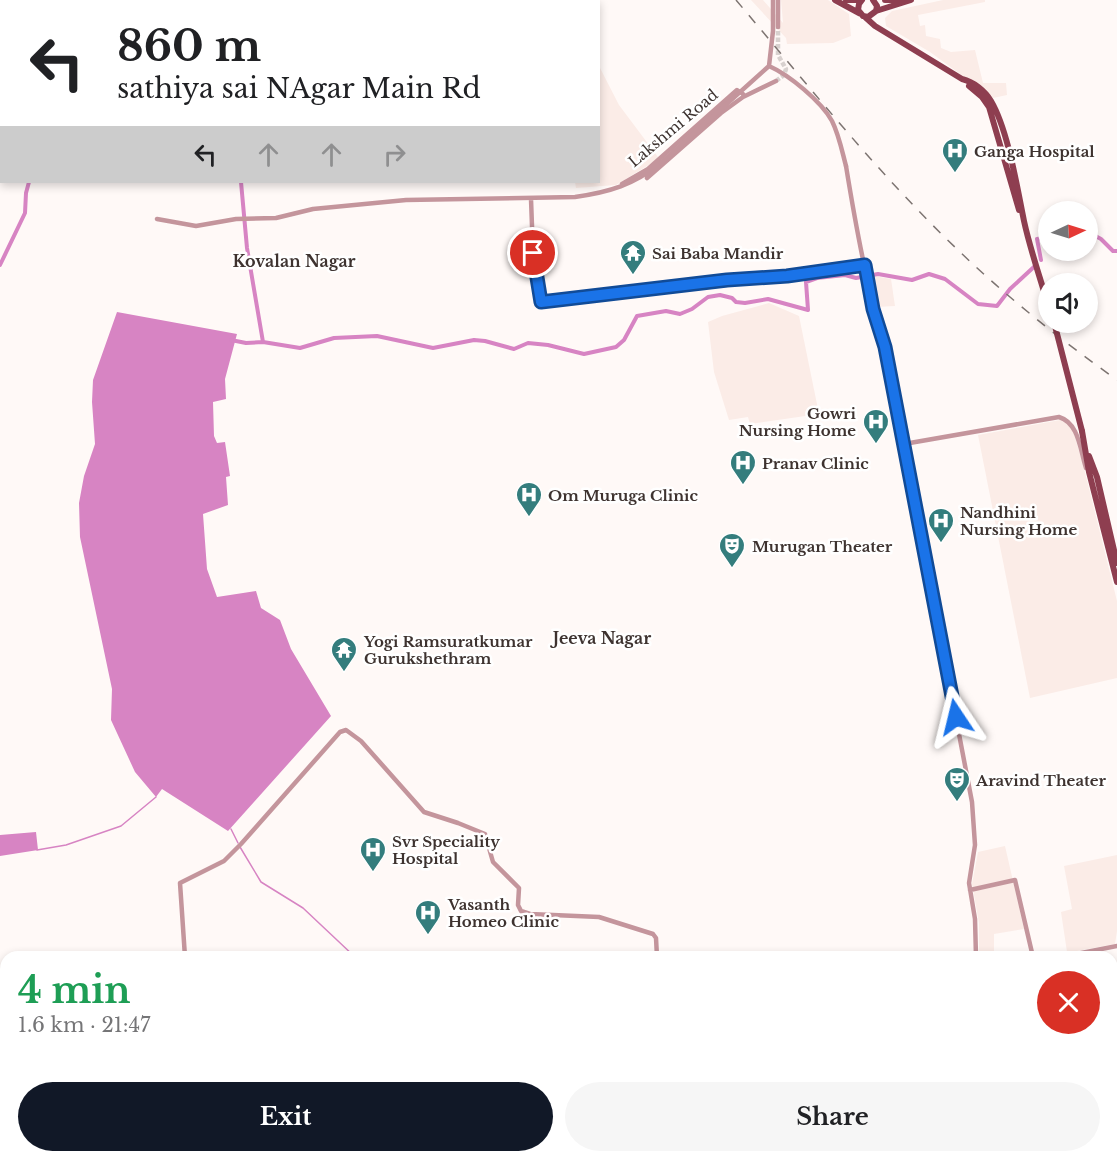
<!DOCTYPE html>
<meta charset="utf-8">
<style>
:root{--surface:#fff;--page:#f6f6f6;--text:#202124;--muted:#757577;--accent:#111827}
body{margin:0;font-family:"Libre Baskerville",serif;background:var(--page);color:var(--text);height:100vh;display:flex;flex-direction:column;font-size:22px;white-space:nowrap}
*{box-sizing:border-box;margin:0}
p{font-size:20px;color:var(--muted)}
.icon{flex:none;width:33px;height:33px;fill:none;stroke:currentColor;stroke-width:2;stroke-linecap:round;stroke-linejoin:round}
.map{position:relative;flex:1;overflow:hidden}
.sheet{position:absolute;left:0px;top:951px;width:1118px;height:212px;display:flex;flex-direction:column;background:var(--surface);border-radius:18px 18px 0 0;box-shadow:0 3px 9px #0003}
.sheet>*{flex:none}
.banner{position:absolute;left:0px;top:0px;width:600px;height:183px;box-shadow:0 3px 9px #0003;background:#fff;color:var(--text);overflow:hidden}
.needle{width:39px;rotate:86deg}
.tools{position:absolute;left:1038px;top:201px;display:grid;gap:12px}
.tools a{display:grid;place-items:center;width:60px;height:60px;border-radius:50%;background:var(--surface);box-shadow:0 3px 9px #0003;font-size:30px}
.pin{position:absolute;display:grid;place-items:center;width:51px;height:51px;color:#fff;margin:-26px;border:3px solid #fff;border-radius:50%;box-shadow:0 2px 6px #0007}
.me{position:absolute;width:66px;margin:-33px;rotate:350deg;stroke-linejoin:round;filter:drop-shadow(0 0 4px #0008)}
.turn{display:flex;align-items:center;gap:21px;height:126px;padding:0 18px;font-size:27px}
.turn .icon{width:78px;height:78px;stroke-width:2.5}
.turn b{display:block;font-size:42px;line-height:51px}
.lanes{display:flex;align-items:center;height:57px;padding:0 18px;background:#0003;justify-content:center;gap:30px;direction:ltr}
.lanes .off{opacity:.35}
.round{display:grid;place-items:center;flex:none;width:63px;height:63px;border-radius:32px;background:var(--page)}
.overview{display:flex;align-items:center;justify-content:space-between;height:102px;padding:0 18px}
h1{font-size:36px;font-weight:800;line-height:45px;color:#1e9e55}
.action{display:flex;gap:12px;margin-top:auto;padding:12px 18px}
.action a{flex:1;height:69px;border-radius:36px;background:var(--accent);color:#fff;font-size:24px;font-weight:800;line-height:69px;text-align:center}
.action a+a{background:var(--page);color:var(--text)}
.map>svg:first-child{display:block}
.built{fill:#fbece7}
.water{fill:#d784c3}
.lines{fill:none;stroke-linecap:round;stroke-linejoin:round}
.stream{stroke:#d784c3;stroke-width:1.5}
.canal{stroke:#d784c3;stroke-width:4}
.tertiary-tunnel{stroke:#d8d1cf;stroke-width:4.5;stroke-dasharray:4.5 2;stroke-linecap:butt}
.tertiary{stroke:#c4959c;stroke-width:4.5}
.primary{stroke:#8e3e50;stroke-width:6}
.rail{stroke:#7d7471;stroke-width:1.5;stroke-dasharray:10 10;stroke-linecap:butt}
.tertiary-bridge{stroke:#c4959c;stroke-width:4.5}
.primary-bridge{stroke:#8e3e50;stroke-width:6}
.route-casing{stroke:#114b97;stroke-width:15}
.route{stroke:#1a73e8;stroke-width:10}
.labels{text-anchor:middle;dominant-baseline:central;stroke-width:5;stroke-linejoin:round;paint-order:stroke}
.street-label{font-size:15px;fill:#3e3330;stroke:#fff}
.poi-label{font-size:15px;font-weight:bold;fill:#3e3330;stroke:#fff;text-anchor:start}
.neighbourhood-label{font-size:16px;font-weight:bold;fill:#3e3330;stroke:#fff}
</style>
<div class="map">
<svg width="1117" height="1162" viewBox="0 0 1117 1162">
<rect width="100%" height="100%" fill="#fff9f7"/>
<!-- built -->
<path class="built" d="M 751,0 L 763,0 L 783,23 L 781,0 L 828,0 L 849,14 L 851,36 L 833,43 L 787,44 L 786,38 Z
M 943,0 L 985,0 L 985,2 L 918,15 L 920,26 L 925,25 L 926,36 L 940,39 L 941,48 L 951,52 L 975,50 L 983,83 L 1006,83 L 1007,95 L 993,98 L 930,52 L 886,26 L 885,18 L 892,11 Z
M 599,66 L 619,105 L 658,157 L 652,163 L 616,185 L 576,188 L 575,182 L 598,182 Z
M 874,276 L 891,279 L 895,306 L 876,307 Z
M 769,303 L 799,316 L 819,414 L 750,424 L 748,417 L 729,420 L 714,372 L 708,322 L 722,316 Z
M 1060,420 L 1071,426 L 1075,437 L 1085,472 L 1117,601 L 1117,678 L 1030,698 L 978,435 Z
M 1005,846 L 1024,929 L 994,934 L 994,955 L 979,957 L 979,923 L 972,884 L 978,852 Z
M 1117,855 L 1117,931 L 1115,944 L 1066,953 L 1067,952 L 1061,912 L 1072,909 L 1064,866 Z"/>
<!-- water -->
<path class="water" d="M 117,312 L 237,334 L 225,379 L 226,399 L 213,402 L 214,436 L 217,443 L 225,442 L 230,476 L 226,477 L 228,505 L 203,514 L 207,569 L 217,597 L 256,591 L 261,608 L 280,620 L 291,649 L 331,716 L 228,831 L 162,789 L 156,797 L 135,772 L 111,720 L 112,689 L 80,537 L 79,503 L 84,476 L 95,444 L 92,402 L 93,380 Z
M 36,832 L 38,850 L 0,856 L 0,835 Z"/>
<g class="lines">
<!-- stream -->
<path class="stream" d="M 231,829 L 238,843
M 240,847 L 261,882 L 303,908 L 355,957
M 37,850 L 66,845 L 121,826 L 156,797
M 531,1156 L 540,1162"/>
<!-- canal -->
<path class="canal" d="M 241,182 L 247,248 L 263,342 L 300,348 L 334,338 L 377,336 L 433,348 L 474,340 L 485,341 L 514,349 L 528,343 L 548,345 L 584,354 L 616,347 L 624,340 L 637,316 L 666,311 L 680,314 L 692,309 L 708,297 L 720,295 L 732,298 L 736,302 L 745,303 L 768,299 L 808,310 L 806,282 L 817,278 L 845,275 L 856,278 L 878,274 L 912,280 L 929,274 L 945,279 L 978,304 L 997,306 L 1010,289 L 1036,265
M 1088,232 L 1101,239 L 1113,251 L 1117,251
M 1041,260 L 1037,239 L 1048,237
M 0,265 L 25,213 L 26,193 L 29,182
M 231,340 L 246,343 L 263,342"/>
<!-- tertiary-tunnel -->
<path class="tertiary-tunnel" d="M 776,81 L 784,75 L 786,69 L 778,55 L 778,27"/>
<!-- tertiary -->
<path class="tertiary" d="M 778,27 L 778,0
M 846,166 C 856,227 867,288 885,347 L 972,802 L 975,845 L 969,883 L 975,919 L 976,957
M 647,178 L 721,113 L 743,97 L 776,81
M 622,184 L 648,169 L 737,90 L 743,94
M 531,199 L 533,253 L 541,302 L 727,280 L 802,275 L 865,265
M 157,219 L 196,226 L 236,219 L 276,218 L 313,209 L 406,200 L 575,197 C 610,192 633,185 661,163
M 904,444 L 1059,417 C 1079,423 1080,450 1086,468
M 970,890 L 1015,880 L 1033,957
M 185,957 L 180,883 L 224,861 L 241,844 L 340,732 L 346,730 L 361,741 L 424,812 L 458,823 L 485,834 L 493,862 L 519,888 L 518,905 L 521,911 L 530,914 L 599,917 L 653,934 L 656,938 L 657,957
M 1061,957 L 1117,946
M 974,1162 L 974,1156"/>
<!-- primary -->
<path class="primary" d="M 835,0 L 859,13
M 846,0 L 856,0
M 862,0 L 859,4 L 858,10 L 863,16 L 868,17 L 876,11 L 877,6 L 873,0
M 885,0 L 898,0
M 876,11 L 911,0
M 865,17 L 875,26 L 962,79 C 974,82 985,91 991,101 C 1008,130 1017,187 1024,221 C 1030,249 1040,277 1048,305
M 969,86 L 982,97 L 989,107 L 1019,210
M 1082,431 L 1089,472 L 1117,582
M 1089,456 L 1097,477 L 1117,563
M 262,1156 L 272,1162
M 77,1162 L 128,1156"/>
<!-- rail -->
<path class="rail" d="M 736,0 C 808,85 878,174 959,251 C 1008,298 1061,340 1117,380
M 1112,1028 L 1117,996
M 1107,1156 L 1107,1162"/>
<!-- tertiary-bridge -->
<path class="tertiary-bridge" d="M 769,66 C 789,75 821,101 832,121 C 839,135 842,151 846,166
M 661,163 L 769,66 L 773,31 L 773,0"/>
<!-- primary-bridge -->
<path class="primary-bridge" d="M 1054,322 L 1082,431"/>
</g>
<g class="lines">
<defs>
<path id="route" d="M 533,253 L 541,302 L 727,280 L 787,276 L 865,265 L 873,309 L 885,347 L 956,717"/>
</defs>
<!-- route casing -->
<use href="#route" class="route-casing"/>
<!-- route -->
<use href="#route" class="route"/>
</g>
<!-- icons -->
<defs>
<symbol id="hospital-pin" viewBox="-11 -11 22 30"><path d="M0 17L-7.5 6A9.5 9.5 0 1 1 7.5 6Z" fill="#347d7d" stroke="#fff"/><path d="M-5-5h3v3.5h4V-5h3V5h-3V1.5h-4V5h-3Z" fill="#fff"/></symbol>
<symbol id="temple-pin" viewBox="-11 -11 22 30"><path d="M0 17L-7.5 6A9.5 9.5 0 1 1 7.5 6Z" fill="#347d7d" stroke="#fff"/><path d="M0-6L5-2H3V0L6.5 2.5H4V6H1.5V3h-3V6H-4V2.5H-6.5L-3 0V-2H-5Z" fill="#fff"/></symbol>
<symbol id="theatre-pin" viewBox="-11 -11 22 30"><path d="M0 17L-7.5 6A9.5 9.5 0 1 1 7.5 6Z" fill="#347d7d" stroke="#fff"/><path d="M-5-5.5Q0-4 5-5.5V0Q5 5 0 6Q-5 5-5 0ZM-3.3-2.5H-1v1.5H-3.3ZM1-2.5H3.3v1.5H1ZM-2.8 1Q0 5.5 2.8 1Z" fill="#fff"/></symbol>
</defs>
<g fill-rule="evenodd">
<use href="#hospital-pin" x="940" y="136" width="30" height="40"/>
<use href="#temple-pin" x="618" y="238" width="30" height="40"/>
<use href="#hospital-pin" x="861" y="407" width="30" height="40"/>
<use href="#hospital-pin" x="728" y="448" width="30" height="40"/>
<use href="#hospital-pin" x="514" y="480" width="30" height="40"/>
<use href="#hospital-pin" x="926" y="506" width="30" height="40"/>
<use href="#theatre-pin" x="717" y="531" width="30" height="40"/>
<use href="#temple-pin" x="329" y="635" width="30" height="40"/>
<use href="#theatre-pin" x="942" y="765" width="30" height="40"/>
<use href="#hospital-pin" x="358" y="835" width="30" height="40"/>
<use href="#hospital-pin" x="413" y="898" width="30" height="40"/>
</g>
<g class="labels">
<!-- street labels -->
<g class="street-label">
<text transform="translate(673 128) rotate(-40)">Lakshmi Road</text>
</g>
<!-- poi labels -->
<g class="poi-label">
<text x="974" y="151">Ganga Hospital</text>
<text x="652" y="253">Sai Baba Mandir</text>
<text x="856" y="413" text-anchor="end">Gowri<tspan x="856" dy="17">Nursing Home</tspan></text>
<text x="762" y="463">Pranav Clinic</text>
<text x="548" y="495">Om Muruga Clinic</text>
<text x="960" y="512">Nandhini<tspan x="960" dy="17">Nursing Home</tspan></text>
<text x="752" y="546">Murugan Theater</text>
<text x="364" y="641">Yogi Ramsuratkumar<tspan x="364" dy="17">Gurukshethram</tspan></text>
<text x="976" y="780">Aravind Theater</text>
<text x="392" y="841">Svr Speciality<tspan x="392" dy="17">Hospital</tspan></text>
<text x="448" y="904">Vasanth<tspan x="448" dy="17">Homeo Clinic</tspan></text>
</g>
<!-- neighbourhood labels -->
<g class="neighbourhood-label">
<text x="294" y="261">Kovalan Nagar</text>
<text x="602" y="638">Jeeva Nagar</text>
</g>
</g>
</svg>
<div class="tools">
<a><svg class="needle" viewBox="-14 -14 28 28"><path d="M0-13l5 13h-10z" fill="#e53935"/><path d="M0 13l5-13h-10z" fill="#757577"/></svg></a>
<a><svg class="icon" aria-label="sound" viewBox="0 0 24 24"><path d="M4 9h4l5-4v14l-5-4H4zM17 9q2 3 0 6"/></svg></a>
</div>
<div class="pin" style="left:533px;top:253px;background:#d93025"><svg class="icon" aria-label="arrive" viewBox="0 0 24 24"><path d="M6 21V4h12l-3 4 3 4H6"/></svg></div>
<svg class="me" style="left:956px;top:717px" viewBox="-20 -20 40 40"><path d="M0-17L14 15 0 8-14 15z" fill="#1a73e8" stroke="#fff" stroke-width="4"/></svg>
<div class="banner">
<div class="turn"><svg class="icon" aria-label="left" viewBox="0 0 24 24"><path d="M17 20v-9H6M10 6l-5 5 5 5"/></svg><div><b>860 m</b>sathiya sai NAgar Main Rd</div></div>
<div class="lanes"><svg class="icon" aria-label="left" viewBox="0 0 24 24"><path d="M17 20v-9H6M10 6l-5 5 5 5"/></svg><svg class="icon off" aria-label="ahead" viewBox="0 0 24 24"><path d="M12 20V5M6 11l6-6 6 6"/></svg><svg class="icon off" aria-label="ahead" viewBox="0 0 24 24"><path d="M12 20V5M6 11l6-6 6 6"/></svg><svg class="icon off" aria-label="right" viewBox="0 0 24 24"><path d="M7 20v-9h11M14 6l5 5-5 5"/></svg></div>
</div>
<section class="sheet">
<div class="overview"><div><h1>4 min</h1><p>1.6 km · 21:47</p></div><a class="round" style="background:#d93025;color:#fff"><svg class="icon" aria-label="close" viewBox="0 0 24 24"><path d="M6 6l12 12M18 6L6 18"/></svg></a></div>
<div class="action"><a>Exit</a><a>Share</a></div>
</section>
</div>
